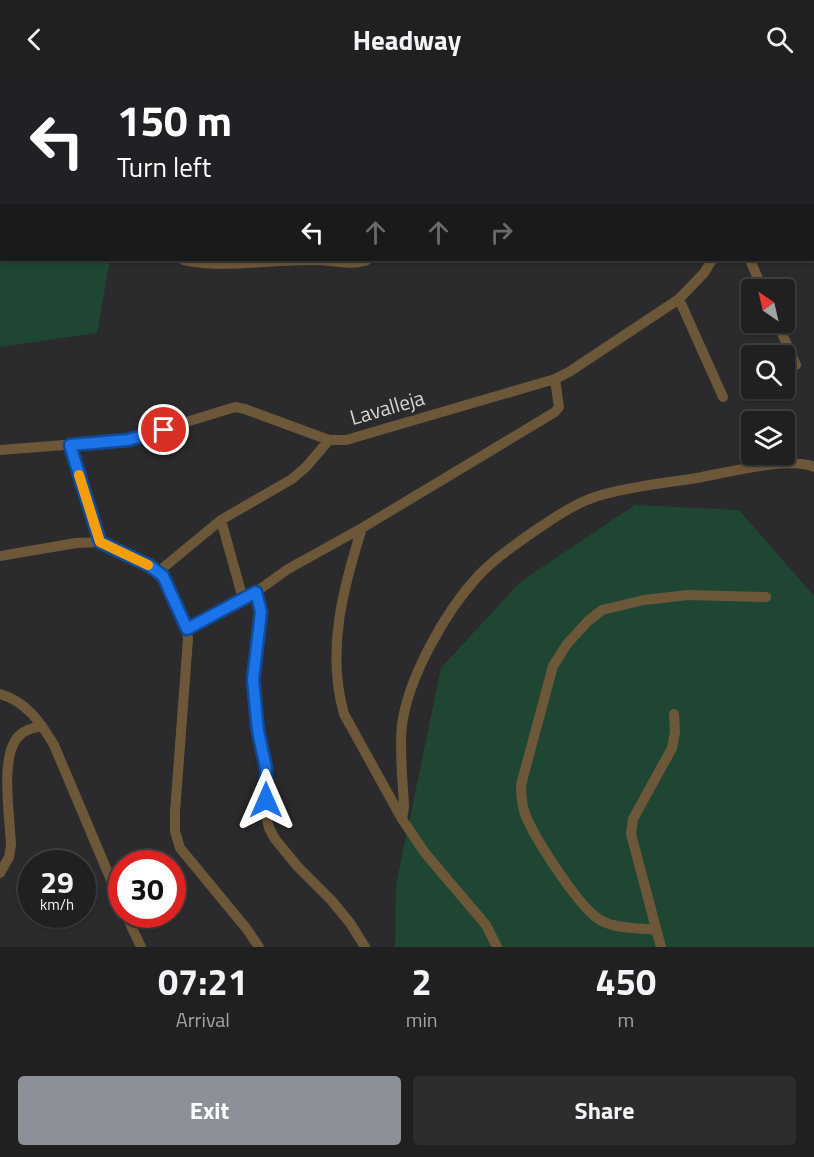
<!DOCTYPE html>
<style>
:root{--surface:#202021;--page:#2d2d2e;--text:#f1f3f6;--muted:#a2a3a5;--line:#3d3e3f;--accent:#8c9099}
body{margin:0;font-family:"Titillium Web",sans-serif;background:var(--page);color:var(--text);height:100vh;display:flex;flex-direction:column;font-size:22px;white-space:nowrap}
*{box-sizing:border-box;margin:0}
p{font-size:20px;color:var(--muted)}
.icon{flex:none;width:33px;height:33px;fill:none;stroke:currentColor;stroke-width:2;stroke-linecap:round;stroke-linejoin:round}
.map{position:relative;height:869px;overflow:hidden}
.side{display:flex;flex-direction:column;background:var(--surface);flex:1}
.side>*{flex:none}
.hud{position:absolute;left:0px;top:0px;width:814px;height:183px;box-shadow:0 2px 4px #0004,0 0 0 2px var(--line);background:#202124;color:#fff;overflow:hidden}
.needle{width:39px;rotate:326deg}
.fabs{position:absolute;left:741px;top:201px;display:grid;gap:12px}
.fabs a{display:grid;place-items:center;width:54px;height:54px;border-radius:6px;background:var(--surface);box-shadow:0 2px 4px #0004,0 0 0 2px var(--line);font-size:30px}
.speed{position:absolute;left:18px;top:772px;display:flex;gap:12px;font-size:30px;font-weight:700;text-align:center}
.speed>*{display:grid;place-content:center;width:78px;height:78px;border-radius:50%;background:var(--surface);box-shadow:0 2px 4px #0004,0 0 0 2px var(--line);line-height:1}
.speed small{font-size:15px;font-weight:400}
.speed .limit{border:9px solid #d22;background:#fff;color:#111}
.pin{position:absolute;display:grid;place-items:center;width:51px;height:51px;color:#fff;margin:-26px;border:3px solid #fff;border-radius:50%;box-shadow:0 2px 6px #0007}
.me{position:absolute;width:66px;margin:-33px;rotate:0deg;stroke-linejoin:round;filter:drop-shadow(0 0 4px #0008)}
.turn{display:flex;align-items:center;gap:21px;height:126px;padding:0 18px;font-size:27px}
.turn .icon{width:78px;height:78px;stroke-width:2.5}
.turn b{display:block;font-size:42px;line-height:51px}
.lanes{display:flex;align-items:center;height:57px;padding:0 18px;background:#0003;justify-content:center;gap:30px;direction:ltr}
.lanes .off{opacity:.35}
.eta{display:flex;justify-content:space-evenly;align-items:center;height:102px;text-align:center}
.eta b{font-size:36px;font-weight:700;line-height:42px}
.action{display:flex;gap:12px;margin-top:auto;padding:12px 18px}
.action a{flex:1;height:69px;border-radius:6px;background:var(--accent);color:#fff;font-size:24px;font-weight:700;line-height:69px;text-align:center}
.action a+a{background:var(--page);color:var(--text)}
header{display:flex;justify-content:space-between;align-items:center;height:78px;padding:0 18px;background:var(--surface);font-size:27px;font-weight:700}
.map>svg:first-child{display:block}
.green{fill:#1f4633}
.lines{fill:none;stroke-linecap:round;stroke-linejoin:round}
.minor{stroke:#6d5739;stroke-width:10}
.route-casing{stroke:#114b97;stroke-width:15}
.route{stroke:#1a73e8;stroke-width:10}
.slow{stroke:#f59e0b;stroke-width:10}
.labels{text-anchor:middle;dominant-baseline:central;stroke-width:6;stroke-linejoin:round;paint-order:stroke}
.street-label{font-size:21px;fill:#d6d5d7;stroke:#2b2a2c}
</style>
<header><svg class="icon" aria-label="back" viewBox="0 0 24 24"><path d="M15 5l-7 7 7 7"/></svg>Headway<svg class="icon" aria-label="search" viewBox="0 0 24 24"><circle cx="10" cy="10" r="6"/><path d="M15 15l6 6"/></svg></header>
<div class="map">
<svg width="814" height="869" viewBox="0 0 814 869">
<rect width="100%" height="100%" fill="#2b2a2c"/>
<!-- green -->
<path class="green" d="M 0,4 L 2,182 L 110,182 L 97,255 L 0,269 Z
M 635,427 L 739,432 L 814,518 L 814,869 L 395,869 L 396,807 L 441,590 L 520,504 Z"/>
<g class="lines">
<!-- minor -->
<path class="minor" d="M 63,0 L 66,2
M 254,0 L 260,2
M 436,0 L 437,2
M 553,0 L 554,2
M 622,0 L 623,2
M 665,0 L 666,2
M 83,2 L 84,0
M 762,2 L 768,0
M 813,134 L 814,134
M 184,182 C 227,191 272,181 316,182 C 332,182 351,188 367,182
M 750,182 L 763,212
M 679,221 L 723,319
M 777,244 L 796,287
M 70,367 L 100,464 L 158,494
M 0,372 L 128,362 L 235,329 L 245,331 L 329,362 L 346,362 L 555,301 L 569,294 L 679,221 L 704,195 L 712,182
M 221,442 L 243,521
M 362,450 C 343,510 326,573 344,636 L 402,741 L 425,775 L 486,847 L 497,869
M 0,478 L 76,465 L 100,464
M 256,514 L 261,534 L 253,602 L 258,653 L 266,690 L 266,737 L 269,750 L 275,761 L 298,789 L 332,823 L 350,845 L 365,869
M 187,551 L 256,514 L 288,491 L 362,450 L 555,334 L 559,329 L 555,301
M 0,616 C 26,623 41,645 54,667 L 122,828
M 402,741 L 404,729 C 403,704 399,673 402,647 C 408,600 445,534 478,498 C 495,480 521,462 542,448 C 560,436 578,424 598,418 C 630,408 665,405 697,400 C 725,395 789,378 814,389
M 0,795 L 9,779 L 11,767 C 10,740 0,681 17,660 C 23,652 33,650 42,648
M 126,837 L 141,869
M 656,852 C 639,850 618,851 602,843 C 581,833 539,766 528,743 C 522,732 521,720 521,707 L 553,588 L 567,566 L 588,543 L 602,532 L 644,522 L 688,517 L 766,519
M 259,869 L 246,850 L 180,770 L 175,753 L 175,734 L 188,561 L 187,551 L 163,498 L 158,494 L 221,442 L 292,401 L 306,389 L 329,362
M 661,869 L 631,756 L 633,741 L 672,670 L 675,654 L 674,636"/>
</g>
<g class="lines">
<defs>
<path id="route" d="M 164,352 L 128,362 L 70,367 L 100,464 L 150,488 L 163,498 L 187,551 L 256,514 L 261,534 L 253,602 L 258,653 L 266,690 L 266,722"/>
</defs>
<!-- route casing -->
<use href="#route" class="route-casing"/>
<!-- route -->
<use href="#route" class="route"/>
<!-- slow -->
<path class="slow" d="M 79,397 L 100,464 L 148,487"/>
</g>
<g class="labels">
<!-- street labels -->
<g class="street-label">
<text transform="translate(387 329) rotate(-16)">Lavalleja</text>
</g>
</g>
</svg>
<div class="fabs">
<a><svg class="needle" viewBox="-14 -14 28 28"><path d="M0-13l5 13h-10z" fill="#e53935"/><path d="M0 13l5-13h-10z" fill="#a2a3a5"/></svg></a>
<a><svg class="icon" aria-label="search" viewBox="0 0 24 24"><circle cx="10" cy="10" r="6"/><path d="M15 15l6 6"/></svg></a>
<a><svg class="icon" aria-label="layers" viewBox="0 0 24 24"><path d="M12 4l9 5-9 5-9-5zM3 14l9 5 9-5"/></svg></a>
</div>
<div class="speed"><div>29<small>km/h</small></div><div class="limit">30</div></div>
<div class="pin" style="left:164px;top:352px;background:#d93025"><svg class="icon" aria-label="arrive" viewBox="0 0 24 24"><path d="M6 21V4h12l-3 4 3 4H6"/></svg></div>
<svg class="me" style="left:266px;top:722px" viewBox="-20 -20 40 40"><path d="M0-17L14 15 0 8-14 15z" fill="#1a73e8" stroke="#fff" stroke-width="4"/></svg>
<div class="hud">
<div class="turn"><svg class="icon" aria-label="left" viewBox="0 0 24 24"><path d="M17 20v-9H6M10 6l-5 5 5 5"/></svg><div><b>150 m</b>Turn left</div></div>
<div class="lanes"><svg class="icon" aria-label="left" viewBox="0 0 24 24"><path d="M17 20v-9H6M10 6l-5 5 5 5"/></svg><svg class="icon off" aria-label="ahead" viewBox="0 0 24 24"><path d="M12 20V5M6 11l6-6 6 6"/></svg><svg class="icon off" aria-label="ahead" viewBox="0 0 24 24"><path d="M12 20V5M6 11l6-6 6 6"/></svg><svg class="icon off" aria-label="right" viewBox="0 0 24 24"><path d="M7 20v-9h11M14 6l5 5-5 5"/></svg></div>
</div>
</div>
<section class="side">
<div class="eta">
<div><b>07:21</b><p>Arrival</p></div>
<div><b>2</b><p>min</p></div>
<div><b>450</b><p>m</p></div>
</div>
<div class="action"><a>Exit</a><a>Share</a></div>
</section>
